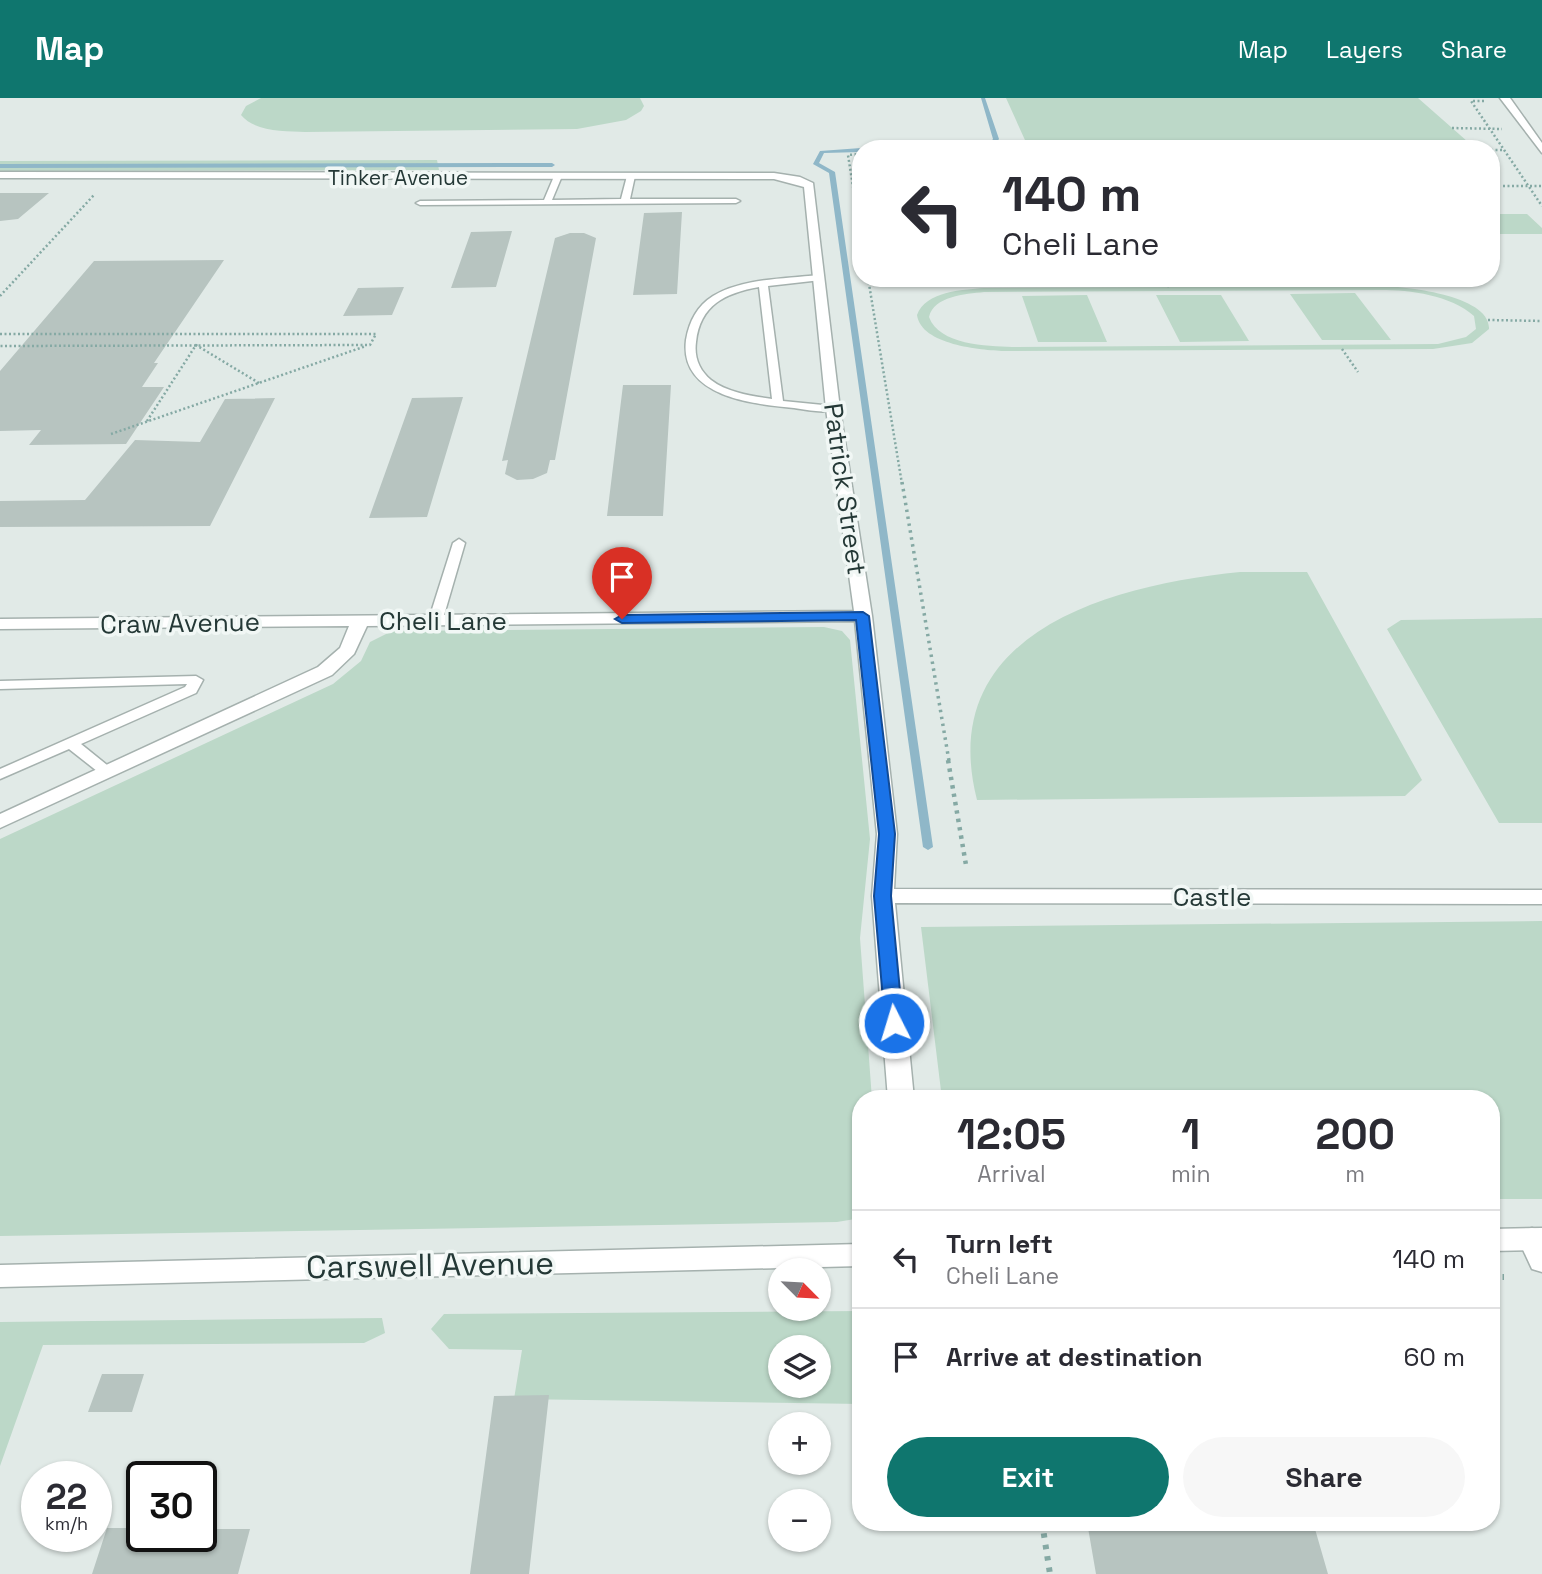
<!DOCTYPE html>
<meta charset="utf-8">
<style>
:root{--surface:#fff;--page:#f7f7f7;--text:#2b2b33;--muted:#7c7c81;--line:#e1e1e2;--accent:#0f766e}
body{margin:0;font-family:"Space Grotesk",sans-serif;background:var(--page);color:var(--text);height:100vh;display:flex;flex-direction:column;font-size:26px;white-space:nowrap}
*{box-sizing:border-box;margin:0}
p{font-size:23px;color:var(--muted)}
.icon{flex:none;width:38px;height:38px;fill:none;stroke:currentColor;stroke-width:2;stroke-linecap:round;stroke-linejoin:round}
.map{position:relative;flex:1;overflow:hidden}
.drawer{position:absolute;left:852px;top:992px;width:648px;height:441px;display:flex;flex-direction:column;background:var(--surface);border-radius:28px;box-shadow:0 2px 5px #0004}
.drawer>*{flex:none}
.hud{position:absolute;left:852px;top:42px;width:648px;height:147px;border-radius:28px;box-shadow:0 2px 5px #0004;background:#fff;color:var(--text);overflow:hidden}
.needle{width:46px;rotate:114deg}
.controls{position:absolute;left:768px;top:1160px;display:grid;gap:14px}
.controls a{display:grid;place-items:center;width:63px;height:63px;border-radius:50%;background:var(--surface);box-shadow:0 2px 5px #0004;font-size:35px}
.speed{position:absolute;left:21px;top:1363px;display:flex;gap:14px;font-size:35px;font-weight:700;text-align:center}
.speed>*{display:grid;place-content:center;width:91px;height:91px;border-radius:50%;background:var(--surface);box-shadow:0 2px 5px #0004;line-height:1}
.speed small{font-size:18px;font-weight:400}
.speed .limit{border:4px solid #111;border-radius:10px;background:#fff;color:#111}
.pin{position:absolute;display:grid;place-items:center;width:60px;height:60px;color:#fff;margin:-72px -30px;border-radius:50% 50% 50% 0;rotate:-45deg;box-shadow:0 0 7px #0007}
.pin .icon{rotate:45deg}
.me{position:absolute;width:77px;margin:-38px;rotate:355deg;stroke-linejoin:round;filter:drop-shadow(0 0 5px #0008)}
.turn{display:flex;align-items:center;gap:24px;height:147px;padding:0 35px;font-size:32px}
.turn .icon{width:91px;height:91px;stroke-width:2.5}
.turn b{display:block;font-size:49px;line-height:60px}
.eta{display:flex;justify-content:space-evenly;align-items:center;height:119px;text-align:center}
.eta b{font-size:42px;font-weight:800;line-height:49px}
.action{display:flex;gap:14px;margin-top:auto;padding:14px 35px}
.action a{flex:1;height:80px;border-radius:42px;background:var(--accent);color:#fff;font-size:28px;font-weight:800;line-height:80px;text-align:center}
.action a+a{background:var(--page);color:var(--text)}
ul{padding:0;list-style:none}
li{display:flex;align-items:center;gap:21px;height:98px;padding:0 35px;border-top:2px solid var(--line)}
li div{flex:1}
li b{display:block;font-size:26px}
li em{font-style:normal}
header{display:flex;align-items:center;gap:42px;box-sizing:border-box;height:98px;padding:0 35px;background:var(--accent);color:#fff}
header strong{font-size:33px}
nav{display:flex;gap:38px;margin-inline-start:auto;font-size:24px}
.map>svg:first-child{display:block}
.green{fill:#bcd8c8;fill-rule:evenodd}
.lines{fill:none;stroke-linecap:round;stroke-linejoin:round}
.stream{fill:#8fb7c8;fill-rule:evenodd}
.building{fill:#b7c4c0}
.service-casing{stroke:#a5b1ae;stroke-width:3}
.minor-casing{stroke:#a5b1ae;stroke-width:3}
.tertiary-casing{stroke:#a5b1ae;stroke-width:3}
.path-far3{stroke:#85a9a4;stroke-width:2.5;stroke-dasharray:2 2.5;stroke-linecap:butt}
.path-far2{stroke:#85a9a4;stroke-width:3.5;stroke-dasharray:2.5 4.5;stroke-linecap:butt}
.path-far1{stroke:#85a9a4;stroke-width:4.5;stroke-dasharray:3.5 5;stroke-linecap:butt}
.path{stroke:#85a9a4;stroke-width:6;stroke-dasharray:4.5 7;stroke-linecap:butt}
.service{fill:#fff;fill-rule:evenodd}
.minor{fill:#fff;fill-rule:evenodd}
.tertiary{fill:#fff;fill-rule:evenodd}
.route{fill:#1a73e8;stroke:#114b97;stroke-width:2}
.labels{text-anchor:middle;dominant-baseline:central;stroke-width:7;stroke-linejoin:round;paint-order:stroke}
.far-street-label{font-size:21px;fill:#243836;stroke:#f1f7f5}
.street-label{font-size:26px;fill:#243836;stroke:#f1f7f5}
.near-street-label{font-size:32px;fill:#243836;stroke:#f1f7f5}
</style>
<header>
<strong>Map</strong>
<nav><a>Map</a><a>Layers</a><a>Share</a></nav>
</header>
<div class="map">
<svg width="1542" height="1476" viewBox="0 0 1542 1476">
<rect width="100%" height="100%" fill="#e1eae7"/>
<!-- green -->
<path class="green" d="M 261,0 L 640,0 L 644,8 L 641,13 L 626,22 L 577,31 L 305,34 C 285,33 255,34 241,17 L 246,8 Z
M 1006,0 L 1418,0 L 1476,51 L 1029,51 Z
M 437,62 L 439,72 L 0,73 L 0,63 Z
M 1491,116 L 1527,116 L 1542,130 L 1542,136 L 1491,136 Z
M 1379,188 C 1403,188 1491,197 1489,231 L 1472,245 L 1433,251 L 1004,253 C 981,252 921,247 917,217 C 926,193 962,192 984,190 ZM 1380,192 C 1411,192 1450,197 1474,218 L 1476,231 L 1466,239 L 1438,246 L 1012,249 C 987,248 939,247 929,219 C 934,198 965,196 984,194 Z
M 1355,195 L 1391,242 L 1322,242 L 1290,196 Z
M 1087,197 L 1107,244 L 1038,244 L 1022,198 Z
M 1156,197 L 1221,197 L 1249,243 L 1180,244 Z
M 1240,474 L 1307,474 L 1422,682 L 1405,698 L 977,702 C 934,534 1111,487 1240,474 Z
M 1542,520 L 1542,725 L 1499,725 L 1387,531 L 1401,522 Z
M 824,529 L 842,533 L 850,542 L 870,741 L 860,840 L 872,1001 L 861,1001 L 861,1120 L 837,1124 L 0,1138 L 0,741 L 333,586 L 361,563 L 370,544 L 392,533 Z
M 1542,823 L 1542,1101 L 1491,1101 L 1491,1001 L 942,1001 L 921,829 Z
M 861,1213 L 861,1306 L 514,1301 L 522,1252 L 449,1251 L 431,1231 L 444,1216 ZM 780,1250 L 819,1250 L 819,1288 L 780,1288 Z
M 382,1220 L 385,1235 L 364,1245 L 43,1247 L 0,1368 L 0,1224 Z"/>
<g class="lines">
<!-- stream -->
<path class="stream" d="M 981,0 L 985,0 L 999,41 L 992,50 L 968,51 L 988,48 L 993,41 Z
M 861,50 L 861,54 L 824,55 L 819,65 L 835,74 L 933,749 L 928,752 L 923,749 L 829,75 L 813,66 L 820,53 Z
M 0,66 L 552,65 L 555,67 L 552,69 L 0,70 Z"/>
</g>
<!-- building -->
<path class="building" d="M 0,95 L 49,95 L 18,121 L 0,123 Z
M 682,114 L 677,196 L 633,197 L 644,115 Z
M 512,133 L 496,189 L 451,190 L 471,134 Z
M 570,135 L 584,135 L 596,140 L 555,362 L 550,362 L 547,375 L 533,381 L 517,382 L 505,376 L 508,362 L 502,363 L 555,140 Z
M 224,162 L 154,265 L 158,265 L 142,289 L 164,289 L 126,346 L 29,347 L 41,332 L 0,333 L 0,273 L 94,163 Z
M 404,189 L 392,217 L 343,218 L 358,190 Z
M 623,287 L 671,287 L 663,418 L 607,418 Z
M 463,299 L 427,419 L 369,420 L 412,300 Z
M 275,300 L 210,428 L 0,429 L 0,403 L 85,402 L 135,342 L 200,344 L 225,301 Z
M 102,1276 L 144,1276 L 132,1314 L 88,1314 Z
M 549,1297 L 529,1476 L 470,1476 L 494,1298 Z
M 1087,1424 L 1313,1424 L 1328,1476 L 1096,1476 Z
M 107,1430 L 142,1430 L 142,1438 L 201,1438 L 201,1431 L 250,1431 L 238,1476 L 92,1476 Z"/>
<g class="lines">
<defs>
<path id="service" d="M 555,76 L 562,78 L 552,102 L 621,101 L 627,78 L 631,76 L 635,78 L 630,101 L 736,101 L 740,103 L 736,105 L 420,107 L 416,105 L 420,103 L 544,102 Z
M 818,177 L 823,180 L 821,182 L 768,188 L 783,303 L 833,308 L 837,309 L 837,313 C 823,315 808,312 794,310 C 753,306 679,299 686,242 C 689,224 697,208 713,198 C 743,180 785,181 818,177 ZM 759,189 L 772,301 C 752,298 728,295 711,282 C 699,272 694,259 696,244 C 700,207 725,195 759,189 Z
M 459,441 L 465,445 L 442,524 L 440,527 L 430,527 L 428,524 L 453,445 Z
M 196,578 L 203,582 L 196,595 L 81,646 L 112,671 L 114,674 L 112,677 L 102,677 L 69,651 L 0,681 L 0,671 L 185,589 L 187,586 L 0,591 L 0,583 Z"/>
<path id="minor" d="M 1500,0 L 1510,0 L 1542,45 L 1542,55 Z
M 0,74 L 774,75 L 800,79 L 813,85 L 840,311 L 872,518 L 897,736 L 894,791 L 1542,792 L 1542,806 L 895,805 L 914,1001 L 888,1001 L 872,798 L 877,736 L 855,523 L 367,528 L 354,556 L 332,577 L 0,730 L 0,716 L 318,569 L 340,550 L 349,528 L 0,531 L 0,521 L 854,513 L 826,311 L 804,89 L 774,81 L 0,80 Z
M 1532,1130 L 1542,1134 L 1542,1174 L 1532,1171 L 1518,1141 L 1522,1133 Z"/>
<path id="tertiary" d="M 1542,1130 L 1542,1152 L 1491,1153 L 1491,1131 Z
M 861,1146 L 861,1168 L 0,1189 L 0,1167 Z"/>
</defs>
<!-- service casing -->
<use href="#service" class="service-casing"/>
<!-- minor casing -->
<use href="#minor" class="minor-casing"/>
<!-- tertiary casing -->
<use href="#tertiary" class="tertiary-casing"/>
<!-- path-far3 -->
<path class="path-far3" d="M 1484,3 L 1471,3 L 1542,108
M 1452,30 L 1502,31
M 1491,52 L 1503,52
M 861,56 L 848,57 L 861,139
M 1503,88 L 1542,88
M 868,180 L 902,386
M 1164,180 L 1169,189
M 0,198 L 94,97
M 1488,222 L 1542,223
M 0,236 L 376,236 L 370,247 L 0,248
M 1342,251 L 1358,274
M 147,323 L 196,247 L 259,285
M 111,336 L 366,248"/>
<!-- path-far2 -->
<path class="path-far2" d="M 902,384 L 949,663"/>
<!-- path-far1 -->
<path class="path-far1" d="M 948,662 L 966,767"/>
<!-- path -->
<path class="path" d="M 1491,1179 L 1504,1179
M 1042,1424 L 1050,1476"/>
<!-- service -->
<use href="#service" class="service"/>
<!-- minor -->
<use href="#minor" class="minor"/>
<!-- tertiary -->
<use href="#tertiary" class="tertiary"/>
</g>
<!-- route -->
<path class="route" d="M 863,514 L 869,518 L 895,736 L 891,798 L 903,925 L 894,931 L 885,925 L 874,798 L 879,736 L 856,522 L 622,525 L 615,521 L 622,517 Z"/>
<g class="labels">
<!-- far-street labels -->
<g class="far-street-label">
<text x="398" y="79">Tinker Avenue</text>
</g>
<!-- street labels -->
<g class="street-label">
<text transform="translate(845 391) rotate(82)">Patrick Street</text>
<text x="443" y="523">Cheli Lane</text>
<text transform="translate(180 525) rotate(-1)">Craw Avenue</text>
<text x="1212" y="799">Castle</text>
</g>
<!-- near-street labels -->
<g class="near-street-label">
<text transform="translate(430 1167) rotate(-1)">Carswell Avenue</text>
</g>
</g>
</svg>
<div class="controls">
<a><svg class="needle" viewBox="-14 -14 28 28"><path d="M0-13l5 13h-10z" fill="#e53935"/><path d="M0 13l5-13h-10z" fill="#7c7c81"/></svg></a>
<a><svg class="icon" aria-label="layers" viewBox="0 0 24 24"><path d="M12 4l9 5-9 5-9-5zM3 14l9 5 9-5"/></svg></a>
<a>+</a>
<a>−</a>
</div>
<div class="speed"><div>22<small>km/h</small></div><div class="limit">30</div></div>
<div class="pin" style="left:622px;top:521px;background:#d93025"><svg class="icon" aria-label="arrive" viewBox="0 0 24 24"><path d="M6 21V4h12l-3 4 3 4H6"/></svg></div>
<svg class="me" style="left:894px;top:925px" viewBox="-20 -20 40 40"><circle r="17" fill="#1a73e8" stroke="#fff" stroke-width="3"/><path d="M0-11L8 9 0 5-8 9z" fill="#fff"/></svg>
<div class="hud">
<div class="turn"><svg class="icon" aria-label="left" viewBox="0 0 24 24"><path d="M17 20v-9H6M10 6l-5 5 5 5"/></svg><div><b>140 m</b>Cheli Lane</div></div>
</div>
<section class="drawer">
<div class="eta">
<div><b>12:05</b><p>Arrival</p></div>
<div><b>1</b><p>min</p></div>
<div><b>200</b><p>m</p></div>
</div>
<ul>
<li><svg class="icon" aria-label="left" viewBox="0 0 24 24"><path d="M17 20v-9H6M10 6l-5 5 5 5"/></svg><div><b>Turn left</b><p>Cheli Lane</p></div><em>140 m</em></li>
<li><svg class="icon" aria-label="arrive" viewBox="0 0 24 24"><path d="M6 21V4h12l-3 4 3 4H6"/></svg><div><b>Arrive at destination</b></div><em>60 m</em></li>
</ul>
<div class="action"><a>Exit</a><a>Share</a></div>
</section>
</div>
